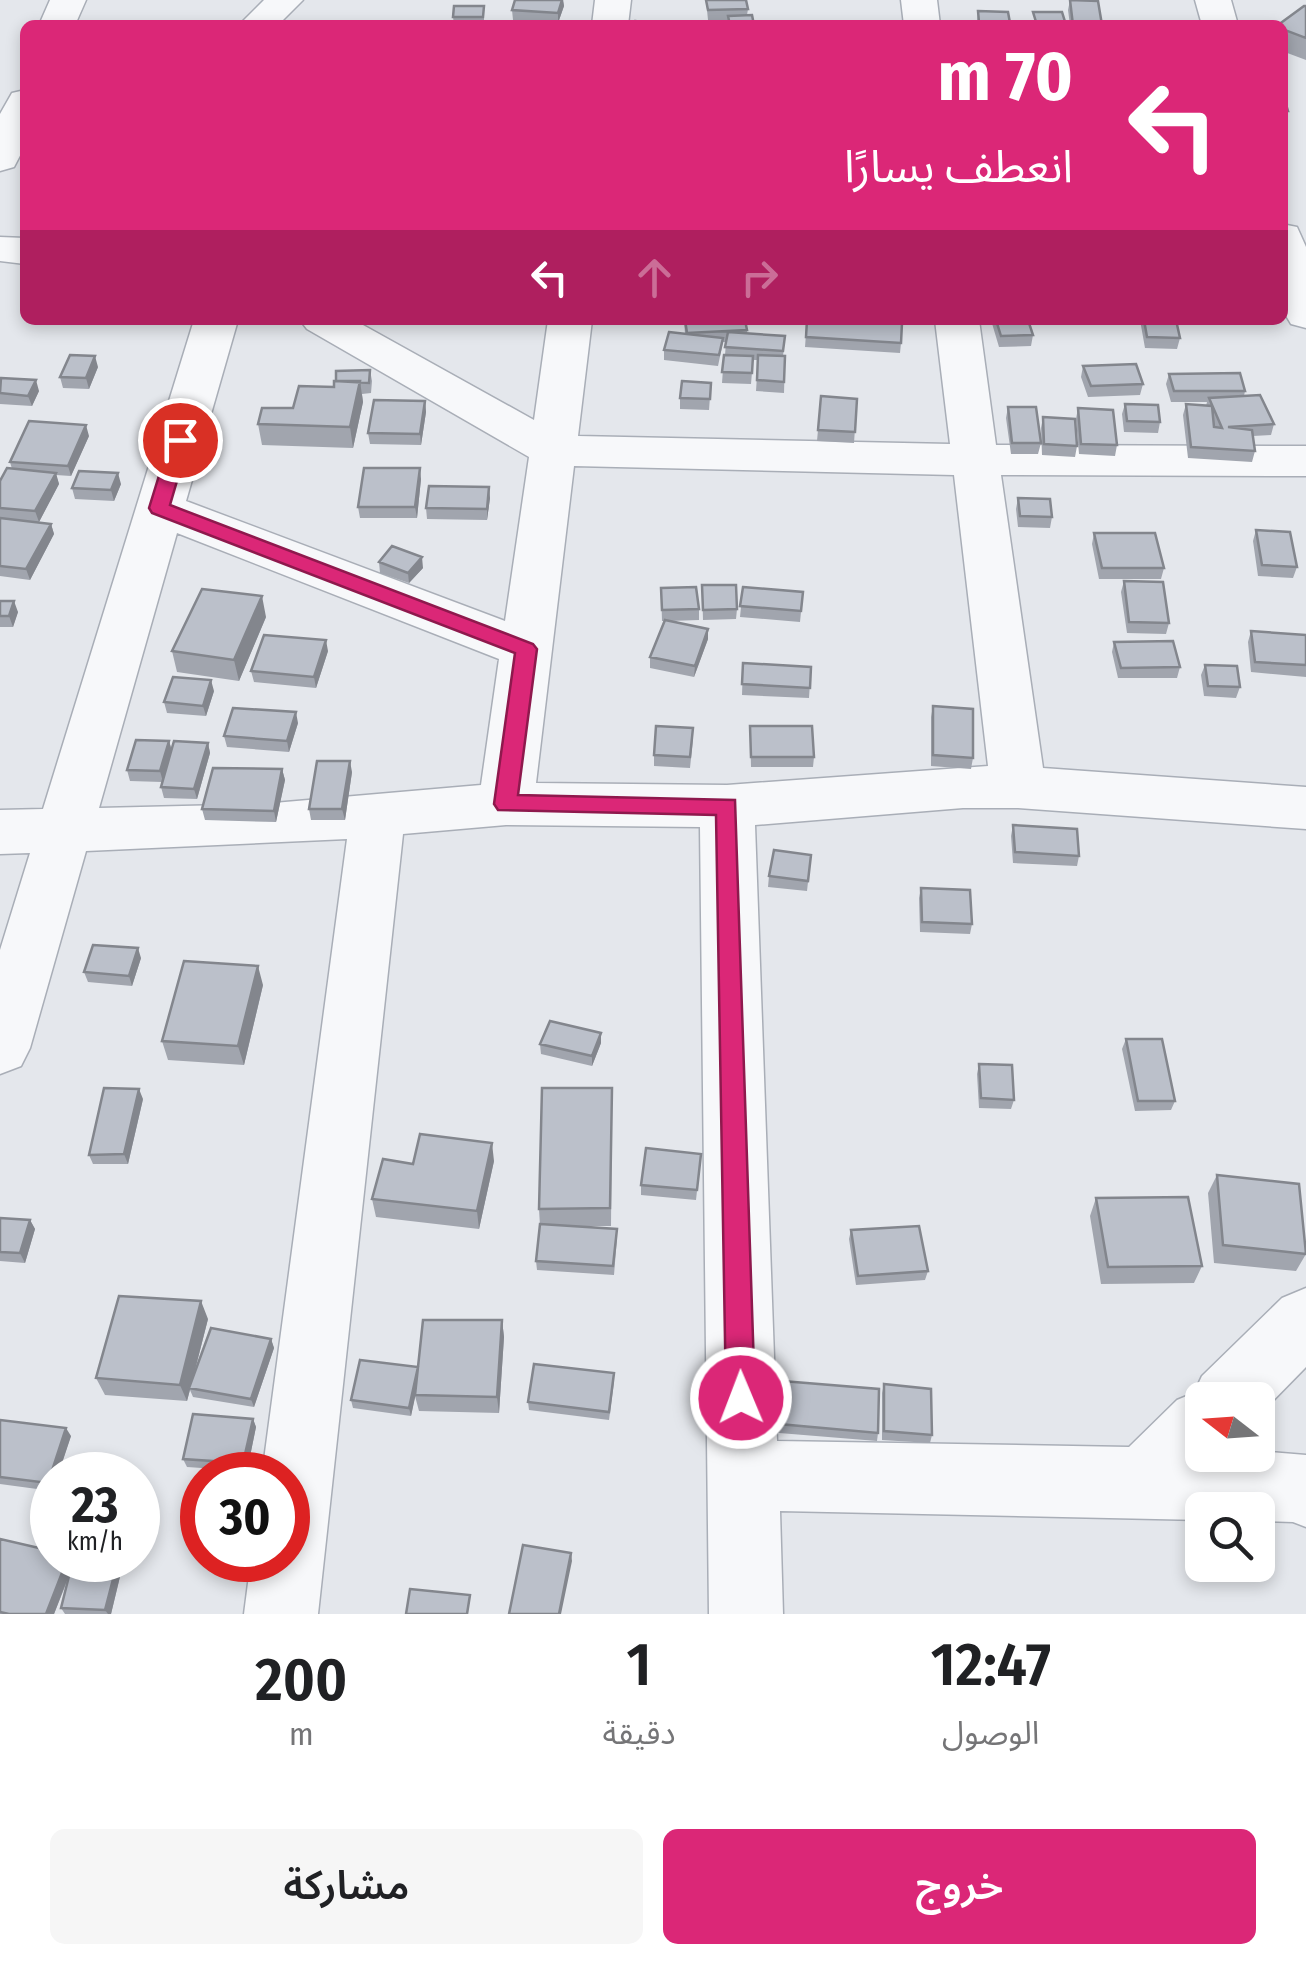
<!DOCTYPE html>
<html lang="ar">
<meta charset="utf-8">
<style>
:root{--surface:#fff;--page:#f6f6f6;--text:#202124;--muted:#757577;--accent:#db2777}
body{margin:0;font-family:"Fira Sans Condensed","Noto Sans Arabic",sans-serif;background:var(--page);color:var(--text);direction:rtl;height:100vh;display:flex;flex-direction:column;font-size:38px;white-space:nowrap}
*{box-sizing:border-box;margin:0}
p{font-size:32px;color:var(--muted)}
.icon{flex:none;width:55px;height:55px;fill:none;stroke:currentColor;stroke-width:2;stroke-linecap:round;stroke-linejoin:round}
.map{position:relative;height:1614px;overflow:hidden;direction:ltr}
.panel{display:flex;flex-direction:column;background:var(--surface);flex:1}
.panel>*{flex:none}
.top-card{position:absolute;left:20px;top:20px;width:1268px;height:305px;border-radius:15px;box-shadow:0 5px 15px #0003;direction:rtl;background:#db2777;color:#fff;overflow:hidden}
.needle{width:65px;rotate:287deg}
.controls{position:absolute;left:1185px;top:1382px;display:grid;gap:20px}
.controls a{display:grid;place-items:center;width:90px;height:90px;border-radius:15px;background:var(--surface);box-shadow:0 5px 15px #0003;font-size:50px}
.speed{position:absolute;left:30px;top:1452px;display:flex;gap:20px;font-size:50px;font-weight:700;text-align:center}
.speed>*{display:grid;place-content:center;width:130px;height:130px;border-radius:50%;background:var(--surface);box-shadow:0 5px 15px #0003;line-height:1}
.speed small{font-size:25px;font-weight:400}
.speed .limit{border:15px solid #d22;background:#fff;color:#111}
.pin{position:absolute;display:grid;place-items:center;width:85px;height:85px;color:#fff;margin:-42px;border:5px solid #fff;border-radius:50%;box-shadow:0 2px 10px #0007}
.me{position:absolute;width:110px;margin:-55px;rotate:359deg;stroke-linejoin:round;filter:drop-shadow(0 0 8px #0008)}
.turn{display:flex;align-items:center;gap:35px;height:210px;padding:0 50px;font-size:45px}
.turn .icon{width:130px;height:130px;stroke-width:2.5}
.turn b{display:block;font-size:70px;line-height:85px}
.lanes{display:flex;align-items:center;height:95px;padding:0 50px;background:#0003;justify-content:center;gap:50px;direction:ltr}
.lanes .off{opacity:.35}
.eta{display:flex;justify-content:space-evenly;align-items:center;height:170px;text-align:center}
.eta b{font-size:60px;font-weight:600;line-height:70px}
.action{display:flex;gap:20px;margin-top:auto;padding:20px 50px}
.action a{flex:1;height:115px;border-radius:15px;background:var(--accent);color:#fff;font-size:40px;font-weight:600;line-height:115px;text-align:center}
.action a+a{background:var(--page);color:var(--text)}
.map>svg:first-child{display:block}
.lines{fill:none;stroke-linecap:round;stroke-linejoin:round}
.minor-casing{stroke:#a9aeb7;stroke-width:3}
.minor{fill:#f7f8fa;fill-rule:evenodd}
.wall{fill:#a1a5ae}
.shaded-wall{fill:#83868d}
.building{fill:#bbc0ca;stroke:#83868d;stroke-width:2.5}
.route{fill:#db2777;stroke:#8e194d;stroke-width:2.5}
</style>
<div class="map">
<svg width="1306" height="1614" viewBox="0 0 1306 1614">
<rect width="100%" height="100%" fill="#e4e7ec"/>
<g class="lines">
<defs>
<path id="minor" d="M 50,0 L 86,0 L 75,25 L 39,25 Z
M 264,0 L 303,0 L 278,25 L 239,25 Z
M 595,0 L 631,0 L 628,25 L 592,25 Z
M 901,0 L 937,0 L 940,25 L 904,25 Z
M 1195,0 L 1231,0 L 1238,25 L 1202,25 Z
M 25,90 L 25,146 L 14,167 L 0,171 L 0,114 L 12,93 Z
M 1282,224 L 1297,227 L 1306,247 L 1306,328 L 1291,324 L 1282,309 Z
M 0,237 L 25,238 L 25,264 L 0,261 Z
M 194,320 L 238,320 L 186,501 L 505,621 L 529,457 L 307,329 L 300,320 L 354,320 L 534,420 L 548,320 L 592,320 L 578,436 L 950,444 L 935,320 L 979,320 L 996,445 L 1306,446 L 1306,476 L 1001,475 L 1043,768 L 1306,787 L 1306,829 L 1018,808 L 963,808 L 755,825 L 777,1441 L 1129,1447 L 1177,1400 L 1194,1393 L 1202,1376 L 1282,1298 L 1306,1288 L 1306,1367 L 1258,1416 L 1258,1400 L 1202,1400 L 1202,1455 L 1258,1455 L 1258,1451 L 1306,1455 L 1306,1527 L 1293,1522 L 1258,1521 L 1258,1510 L 1202,1510 L 1202,1520 L 780,1511 L 783,1614 L 709,1614 L 700,827 L 506,825 L 403,834 L 318,1614 L 244,1614 L 251,1560 L 288,1560 L 288,1475 L 262,1475 L 347,839 L 86,851 L 30,1048 L 21,1066 L 0,1074 L 0,950 L 30,853 L 0,854 L 0,810 L 43,809 ZM 574,466 L 954,475 L 988,766 L 727,785 L 536,783 ZM 177,533 L 499,659 L 481,785 L 262,804 L 99,808 Z"/>
</defs>
<!-- minor casing -->
<use href="#minor" class="minor-casing"/>
<!-- minor -->
<use href="#minor" class="minor"/>
</g>
<!-- wall -->
<path class="wall" d="M 515,0 L 563,0 L 564,6 L 558,23 L 513,20 L 512,10 Z
M 706,0 L 748,9 L 747,15 L 754,25 L 728,25 L 728,20 L 708,20 Z
M 1070,0 L 1102,25 L 1070,25 L 1068,10 Z
M 484,6 L 484,25 L 454,25 L 453,17 Z
M 1306,6 L 1306,60 L 1282,51 L 1282,25 Z
M 978,11 L 1010,23 L 1010,25 L 977,25 Z
M 1282,98 L 1288,111 L 1285,122 L 1282,121 Z
M 684,320 L 747,330 L 747,334 L 785,336 L 783,356 L 785,356 L 784,393 L 756,391 L 758,360 L 753,360 L 751,384 L 722,383 L 724,355 L 725,355 L 726,342 L 723,342 L 718,366 L 664,360 L 664,350 L 685,334 Z
M 807,320 L 901,343 L 900,353 L 805,347 Z
M 991,320 L 1028,320 L 1033,335 L 1031,346 L 999,347 Z
M 1140,320 L 1176,320 L 1180,338 L 1177,349 L 1145,348 Z
M 1083,366 L 1143,384 L 1140,395 L 1088,397 L 1081,377 Z
M 98,367 L 89,389 L 63,388 L 60,377 Z
M 370,370 L 372,381 L 371,393 L 362,394 L 363,402 L 353,448 L 262,445 L 258,424 L 293,408 Z
M 1169,374 L 1245,391 L 1244,396 L 1274,424 L 1271,435 L 1253,436 L 1255,451 L 1252,462 L 1188,458 L 1183,415 L 1186,404 L 1206,406 L 1207,402 L 1171,402 L 1166,384 Z
M 0,380 L 39,391 L 32,406 L 0,404 Z
M 711,383 L 709,410 L 680,409 L 680,398 Z
M 821,396 L 857,399 L 854,443 L 817,441 Z
M 425,401 L 426,412 L 421,445 L 370,444 L 368,433 Z
M 1125,404 L 1160,422 L 1158,433 L 1124,432 L 1122,414 Z
M 1008,407 L 1041,443 L 1038,454 L 1011,454 L 1006,418 Z
M 1078,408 L 1117,445 L 1115,456 L 1079,454 L 1076,419 Z
M 1043,417 L 1077,446 L 1075,457 L 1042,455 L 1041,428 Z
M 89,436 L 71,476 L 56,475 L 59,484 L 39,522 L 51,524 L 54,534 L 30,580 L 0,576 L 0,481 L 12,469 L 10,462 Z
M 421,479 L 417,518 L 360,518 L 358,507 Z
M 121,484 L 114,501 L 75,499 L 72,488 Z
M 490,498 L 487,520 L 427,519 L 426,508 Z
M 1018,498 L 1052,517 L 1050,528 L 1018,527 L 1016,509 Z
M 1256,530 L 1297,567 L 1293,578 L 1258,576 L 1253,541 Z
M 1094,533 L 1164,568 L 1161,579 L 1099,579 L 1092,544 Z
M 379,562 L 423,568 L 409,583 L 380,573 Z
M 1124,581 L 1169,623 L 1166,634 L 1127,633 L 1121,592 Z
M 702,585 L 737,609 L 736,619 L 703,620 Z
M 743,587 L 803,592 L 800,622 L 740,617 Z
M 661,588 L 699,609 L 699,620 L 669,621 L 708,629 L 708,639 L 694,677 L 650,668 L 650,657 L 664,621 L 662,621 Z
M 0,601 L 18,612 L 13,627 L 0,627 Z
M 266,617 L 239,681 L 177,672 L 172,651 Z
M 1251,631 L 1306,635 L 1306,677 L 1251,672 L 1248,642 Z
M 1114,642 L 1180,667 L 1177,678 L 1118,678 L 1112,652 Z
M 328,651 L 316,688 L 254,682 L 251,671 Z
M 743,663 L 811,667 L 809,698 L 742,695 Z
M 1205,665 L 1240,687 L 1236,698 L 1204,696 L 1201,675 Z
M 214,691 L 206,716 L 167,713 L 164,702 Z
M 933,706 L 973,758 L 971,769 L 931,766 L 931,717 Z
M 298,723 L 289,752 L 227,747 L 224,736 Z
M 750,726 L 814,757 L 813,767 L 751,767 Z
M 693,739 L 690,768 L 654,766 L 654,755 Z
M 169,741 L 172,750 L 208,743 L 210,753 L 197,799 L 164,798 L 161,787 L 162,782 L 130,781 L 127,770 Z
M 282,769 L 285,780 L 276,822 L 205,820 L 202,809 Z
M 352,772 L 345,820 L 311,820 L 309,809 Z
M 1013,825 L 1079,856 L 1077,866 L 1013,863 L 1011,836 Z
M 811,855 L 807,891 L 768,887 L 769,876 Z
M 921,888 L 972,924 L 970,934 L 920,932 L 919,898 Z
M 141,958 L 132,986 L 88,982 L 84,972 Z
M 263,985 L 244,1065 L 168,1060 L 162,1041 Z
M 601,1033 L 601,1043 L 592,1066 L 541,1054 L 540,1044 Z
M 1126,1039 L 1175,1101 L 1171,1110 L 1135,1111 L 1122,1049 Z
M 979,1064 L 1014,1100 L 1011,1109 L 979,1108 L 977,1074 Z
M 143,1099 L 128,1164 L 93,1164 L 89,1155 Z
M 612,1106 L 611,1226 L 577,1226 L 617,1238 L 614,1275 L 537,1270 L 536,1261 L 540,1226 L 539,1209 Z
M 701,1154 L 696,1200 L 641,1195 L 641,1185 Z
M 494,1161 L 479,1229 L 376,1217 L 372,1199 Z
M 1217,1175 L 1306,1254 L 1296,1271 L 1214,1263 L 1208,1193 Z
M 1096,1198 L 1202,1266 L 1194,1283 L 1101,1284 L 1090,1216 Z
M 0,1218 L 30,1220 L 35,1229 L 25,1263 L 0,1261 Z
M 851,1230 L 928,1271 L 925,1280 L 856,1285 L 849,1239 Z
M 208,1319 L 193,1378 L 271,1339 L 274,1348 L 254,1407 L 193,1397 L 190,1390 L 187,1401 L 105,1395 L 96,1378 Z
M 502,1320 L 504,1337 L 499,1413 L 419,1411 L 415,1396 L 411,1416 L 353,1408 L 351,1400 L 418,1367 Z
M 770,1380 L 878,1433 L 877,1441 L 767,1432 Z
M 614,1382 L 609,1420 L 529,1410 L 528,1402 Z
M 884,1384 L 932,1435 L 930,1443 L 882,1440 L 882,1393 Z
M 253,1419 L 256,1427 L 247,1471 L 187,1467 L 183,1459 Z
M 0,1420 L 71,1436 L 58,1475 L 52,1475 L 52,1491 L 0,1484 Z
M 0,1539 L 52,1560 L 124,1560 L 111,1614 L 65,1614 L 61,1608 L 70,1574 L 54,1614 L 0,1614 Z"/>
<!-- shaded-wall -->
<path class="shaded-wall" d="M 562,0 L 563,0 L 564,6 L 558,23 L 558,13 Z
M 95,356 L 98,367 L 89,389 L 86,378 Z
M 36,380 L 39,391 L 32,406 L 28,396 Z
M 360,381 L 363,402 L 353,448 L 350,427 Z
M 425,401 L 426,412 L 421,445 L 420,434 Z
M 86,425 L 89,436 L 71,476 L 68,466 Z
M 420,468 L 421,479 L 417,518 L 415,507 Z
M 56,473 L 59,484 L 39,522 L 35,511 Z
M 118,473 L 121,484 L 114,501 L 111,490 Z
M 489,487 L 490,498 L 487,520 L 487,509 Z
M 51,524 L 54,534 L 30,580 L 26,569 Z
M 422,557 L 423,568 L 409,583 L 408,573 Z
M 262,596 L 266,617 L 239,681 L 234,660 Z
M 14,601 L 18,612 L 13,627 L 9,616 Z
M 708,629 L 708,639 L 694,677 L 695,666 Z
M 326,640 L 328,651 L 316,688 L 314,677 Z
M 211,680 L 214,691 L 206,716 L 203,706 Z
M 296,712 L 298,723 L 289,752 L 287,741 Z
M 169,741 L 172,752 L 163,782 L 160,771 Z
M 208,743 L 210,753 L 197,799 L 194,789 Z
M 350,761 L 352,772 L 345,820 L 342,809 Z
M 282,769 L 285,780 L 276,822 L 274,811 Z
M 138,948 L 141,958 L 132,986 L 129,976 Z
M 258,966 L 263,985 L 244,1065 L 238,1046 Z
M 601,1033 L 601,1043 L 592,1066 L 592,1056 Z
M 139,1089 L 143,1099 L 128,1164 L 124,1154 Z
M 492,1143 L 494,1161 L 479,1229 L 477,1211 Z
M 30,1220 L 35,1229 L 25,1263 L 20,1253 Z
M 201,1301 L 208,1319 L 187,1401 L 180,1385 Z
M 502,1320 L 504,1337 L 499,1413 L 497,1397 Z
M 271,1339 L 274,1348 L 254,1407 L 251,1399 Z
M 418,1367 L 420,1375 L 411,1416 L 409,1408 Z
M 253,1419 L 256,1427 L 247,1471 L 243,1463 Z
M 66,1428 L 71,1436 L 58,1475 L 52,1475 L 52,1490 L 48,1483 Z
M 571,1553 L 572,1561 L 561,1614 L 559,1614 Z
M 67,1560 L 73,1560 L 74,1562 L 54,1614 L 46,1614 Z
M 118,1560 L 124,1560 L 111,1614 L 108,1614 L 105,1610 Z"/>
<!-- building -->
<path class="building" d="M 515,0 L 562,0 L 558,13 L 512,10 Z
M 706,0 L 746,0 L 748,9 L 708,10 Z
M 1070,0 L 1098,1 L 1102,25 L 1073,25 Z
M 454,6 L 484,6 L 483,17 L 453,17 Z
M 1304,6 L 1306,6 L 1306,38 L 1282,29 L 1282,25 L 1278,25 Z
M 978,11 L 1008,12 L 1010,23 L 979,22 Z
M 1033,12 L 1062,12 L 1066,25 L 1037,25 Z
M 752,15 L 754,25 L 730,25 L 728,16 Z
M 635,21 L 666,25 L 633,25 Z
M 1282,98 L 1284,98 L 1288,111 L 1282,111 Z
M 685,320 L 745,320 L 747,330 L 687,333 Z
M 807,320 L 851,320 L 902,323 L 901,343 L 806,337 Z
M 996,320 L 1028,320 L 1033,335 L 1001,336 Z
M 1144,320 L 1176,320 L 1180,338 L 1147,337 Z
M 669,332 L 723,338 L 719,355 L 664,350 Z
M 728,332 L 785,336 L 783,351 L 725,347 Z
M 70,355 L 95,356 L 86,378 L 60,377 Z
M 724,355 L 753,356 L 752,373 L 722,372 Z
M 758,355 L 785,356 L 784,382 L 757,380 Z
M 1136,364 L 1143,384 L 1091,386 L 1083,366 Z
M 370,370 L 369,383 L 336,381 L 336,371 Z
M 1240,373 L 1245,391 L 1174,391 L 1169,374 Z
M 1,378 L 36,380 L 28,396 L 0,393 Z
M 334,381 L 360,381 L 350,427 L 258,424 L 262,408 L 293,408 L 299,386 L 334,387 Z
M 682,381 L 711,383 L 710,399 L 680,398 Z
M 1260,395 L 1274,424 L 1228,427 L 1252,430 L 1255,451 L 1191,447 L 1186,404 L 1212,406 L 1214,427 L 1222,428 L 1209,398 Z
M 821,396 L 857,399 L 855,432 L 818,430 Z
M 374,400 L 425,401 L 420,434 L 368,433 Z
M 1125,404 L 1158,405 L 1160,422 L 1127,421 Z
M 1008,407 L 1036,407 L 1041,443 L 1012,443 Z
M 1078,408 L 1113,410 L 1117,445 L 1081,444 Z
M 1043,417 L 1075,419 L 1077,446 L 1044,444 Z
M 29,421 L 86,425 L 68,466 L 10,462 Z
M 7,468 L 56,473 L 35,511 L 0,508 L 0,481 Z
M 364,468 L 420,468 L 415,507 L 358,507 Z
M 79,471 L 118,473 L 111,490 L 72,488 Z
M 429,486 L 489,487 L 487,509 L 426,508 Z
M 1018,498 L 1050,499 L 1052,517 L 1020,516 Z
M 0,518 L 51,524 L 26,569 L 0,566 Z
M 1256,530 L 1290,532 L 1297,567 L 1262,565 Z
M 1094,533 L 1155,533 L 1164,568 L 1102,568 Z
M 392,546 L 422,557 L 408,573 L 379,562 Z
M 1124,581 L 1163,582 L 1169,623 L 1129,622 Z
M 702,585 L 736,585 L 737,609 L 703,610 Z
M 696,587 L 699,609 L 662,610 L 661,588 Z
M 743,587 L 803,592 L 801,611 L 740,606 Z
M 202,589 L 262,596 L 234,660 L 172,651 Z
M 0,601 L 14,601 L 9,616 L 0,616 Z
M 665,620 L 708,629 L 695,666 L 650,657 Z
M 1251,631 L 1306,635 L 1306,665 L 1255,662 Z
M 264,635 L 326,640 L 314,677 L 251,671 Z
M 1173,641 L 1180,667 L 1121,668 L 1114,642 Z
M 743,663 L 811,667 L 810,688 L 742,684 Z
M 1205,665 L 1237,666 L 1240,687 L 1208,686 Z
M 173,677 L 211,680 L 203,706 L 164,702 Z
M 933,706 L 973,709 L 973,758 L 933,755 Z
M 233,708 L 296,712 L 287,741 L 224,736 Z
M 656,726 L 693,728 L 690,757 L 654,755 Z
M 750,726 L 812,726 L 814,757 L 751,757 Z
M 136,740 L 169,741 L 160,771 L 127,770 Z
M 174,741 L 208,743 L 194,789 L 161,787 Z
M 317,761 L 350,761 L 342,809 L 309,809 Z
M 213,768 L 282,769 L 274,811 L 202,809 Z
M 1013,825 L 1077,829 L 1079,856 L 1015,852 Z
M 774,850 L 811,855 L 808,881 L 769,876 Z
M 921,888 L 970,890 L 972,924 L 922,922 Z
M 93,945 L 138,948 L 129,976 L 84,972 Z
M 184,961 L 258,966 L 238,1046 L 162,1041 Z
M 550,1021 L 601,1033 L 592,1056 L 540,1044 Z
M 1126,1039 L 1162,1039 L 1175,1101 L 1138,1101 Z
M 979,1064 L 1012,1065 L 1014,1100 L 981,1098 Z
M 104,1088 L 139,1089 L 124,1154 L 89,1155 Z
M 542,1088 L 612,1088 L 610,1208 L 539,1209 Z
M 420,1134 L 492,1143 L 477,1211 L 372,1199 L 383,1159 L 413,1164 Z
M 646,1148 L 701,1154 L 697,1190 L 641,1185 Z
M 1217,1175 L 1299,1184 L 1306,1254 L 1223,1245 Z
M 1188,1197 L 1202,1266 L 1108,1267 L 1096,1198 Z
M 0,1218 L 30,1220 L 20,1253 L 0,1252 Z
M 540,1224 L 617,1229 L 613,1266 L 536,1261 Z
M 919,1226 L 928,1271 L 858,1276 L 851,1230 Z
M 119,1296 L 201,1301 L 180,1385 L 96,1378 Z
M 423,1320 L 502,1320 L 497,1397 L 415,1395 Z
M 211,1328 L 271,1339 L 251,1399 L 189,1388 Z
M 360,1360 L 418,1367 L 409,1408 L 351,1400 Z
M 534,1364 L 614,1373 L 609,1412 L 528,1402 Z
M 770,1380 L 879,1389 L 878,1433 L 768,1423 Z
M 884,1384 L 931,1389 L 932,1435 L 884,1431 Z
M 193,1414 L 253,1419 L 243,1463 L 183,1459 Z
M 0,1420 L 66,1428 L 48,1483 L 0,1477 Z
M 0,1539 L 52,1551 L 52,1560 L 67,1560 L 46,1614 L 9,1614 L 0,1612 Z
M 523,1545 L 571,1553 L 559,1614 L 509,1614 Z
M 73,1560 L 118,1560 L 105,1610 L 61,1608 Z
M 410,1589 L 470,1595 L 467,1614 L 406,1614 Z"/>
<!-- route -->
<path class="route" d="M 180,433 L 189,440 L 170,505 L 533,644 L 537,649 L 518,795 L 735,800 L 755,1398 L 751,1407 L 741,1412 L 731,1407 L 726,1398 L 716,815 L 498,810 L 494,804 L 515,653 L 152,513 L 149,508 L 170,440 Z"/>
</svg>
<div class="controls">
<a><svg class="needle" viewBox="-14 -14 28 28"><path d="M0-13l5 13h-10z" fill="#e53935"/><path d="M0 13l5-13h-10z" fill="#757577"/></svg></a>
<a><svg class="icon" aria-label="search" viewBox="0 0 24 24"><circle cx="10" cy="10" r="6"/><path d="M15 15l6 6"/></svg></a>
</div>
<div class="speed"><div>23<small>km/h</small></div><div class="limit">30</div></div>
<div class="pin" style="left:180px;top:440px;background:#d93025"><svg class="icon" aria-label="arrive" viewBox="0 0 24 24"><path d="M6 21V4h12l-3 4 3 4H6"/></svg></div>
<svg class="me" style="left:741px;top:1398px" viewBox="-20 -20 40 40"><circle r="17" fill="#db2777" stroke="#fff" stroke-width="3"/><path d="M0-11L8 9 0 5-8 9z" fill="#fff"/></svg>
<div class="top-card">
<div class="turn"><svg class="icon" aria-label="left" viewBox="0 0 24 24"><path d="M17 20v-9H6M10 6l-5 5 5 5"/></svg><div><b>70 m</b>انعطف يسارًا</div></div>
<div class="lanes"><svg class="icon" aria-label="left" viewBox="0 0 24 24"><path d="M17 20v-9H6M10 6l-5 5 5 5"/></svg><svg class="icon off" aria-label="ahead" viewBox="0 0 24 24"><path d="M12 20V5M6 11l6-6 6 6"/></svg><svg class="icon off" aria-label="right" viewBox="0 0 24 24"><path d="M7 20v-9h11M14 6l5 5-5 5"/></svg></div>
</div>
</div>
<section class="panel">
<div class="eta">
<div><b>12:47</b><p>الوصول</p></div>
<div><b>1</b><p>دقيقة</p></div>
<div><b>200</b><p>m</p></div>
</div>
<div class="action"><a>خروج</a><a>مشاركة</a></div>
</section>
